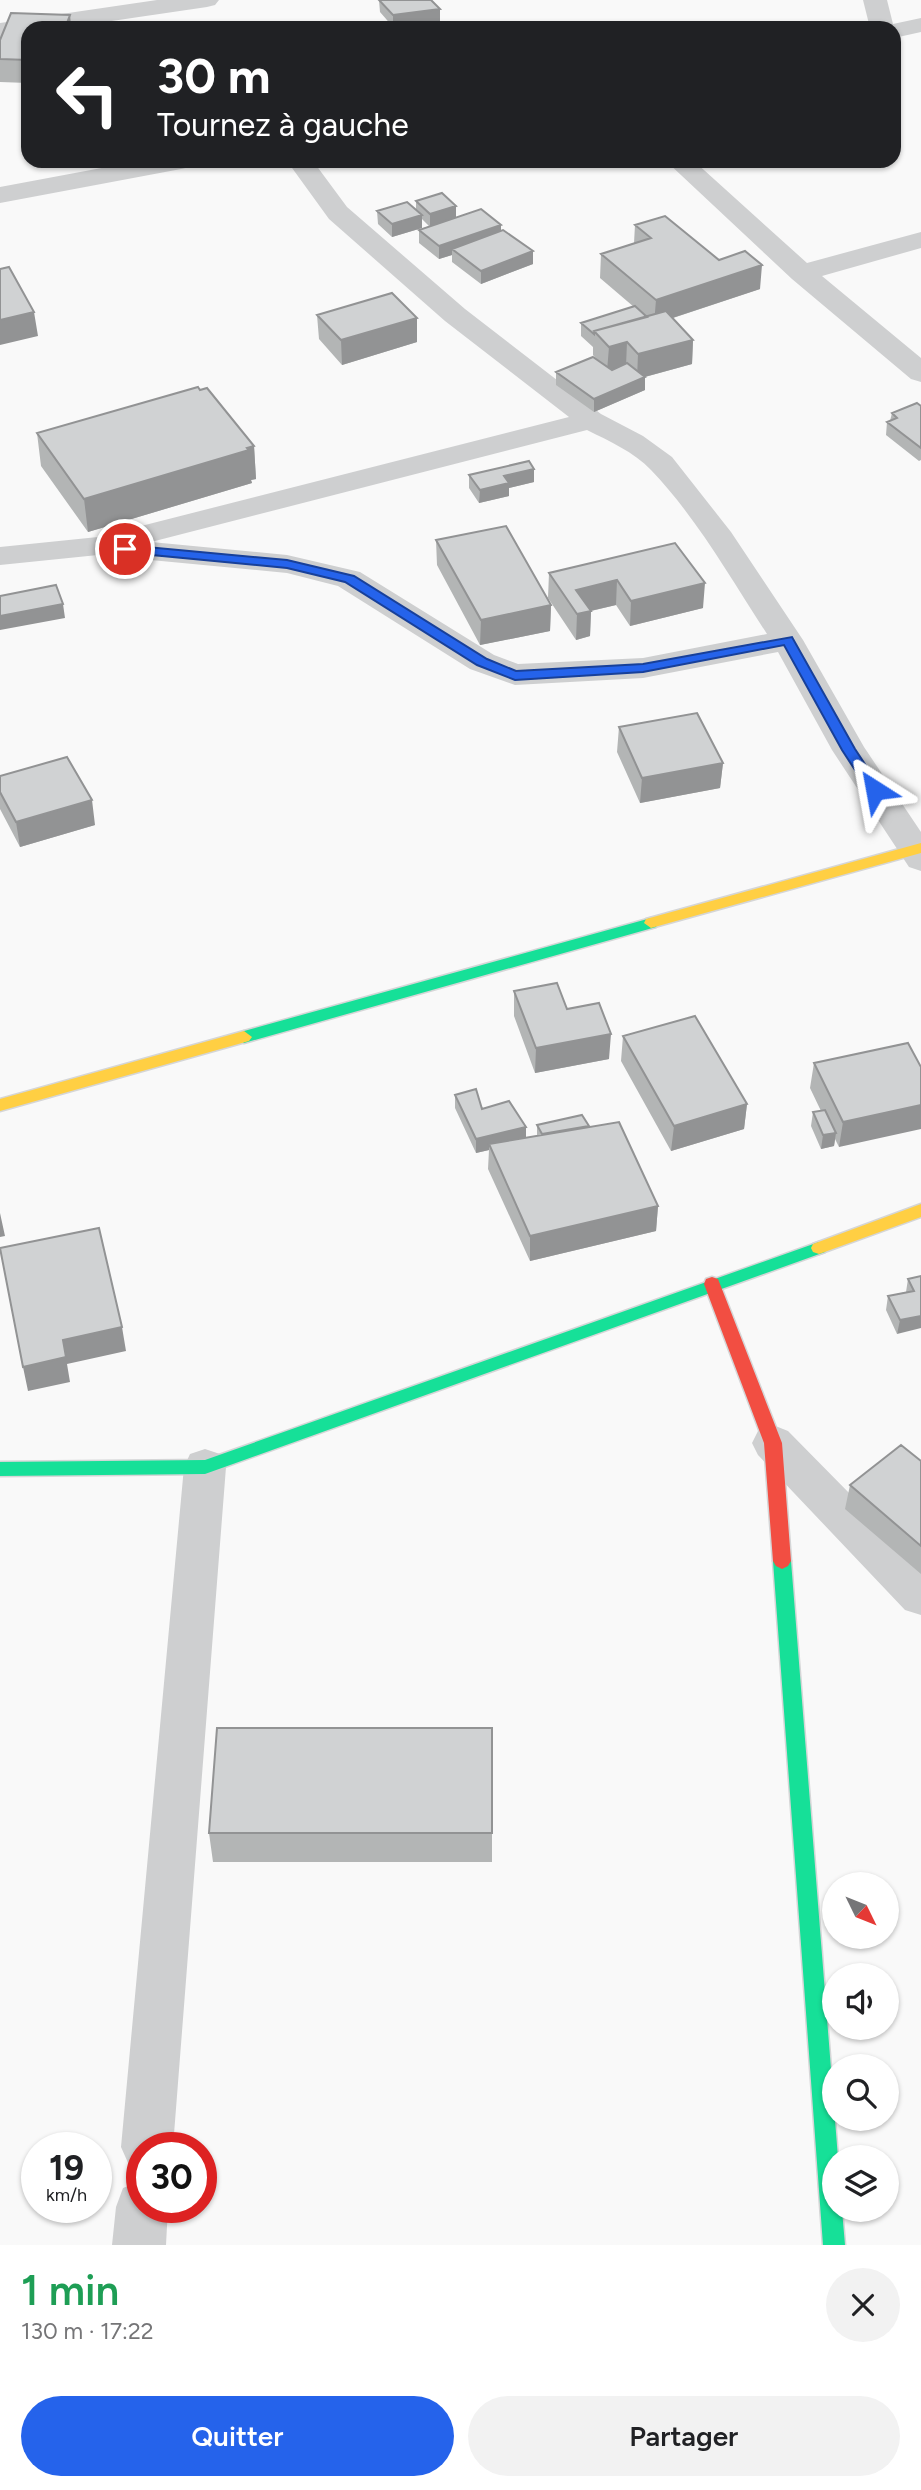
<!DOCTYPE html>
<html lang="fr">
<meta charset="utf-8">
<style>
:root{--surface:#fff;--page:#f2f2f2;--text:#202124;--muted:#757577;--accent:#2563eb}
body{margin:0;font-family:Figtree,sans-serif;background:var(--page);color:var(--text);height:100vh;display:flex;flex-direction:column;font-size:26px;white-space:nowrap}
*{box-sizing:border-box;margin:0}
p{font-size:23px;color:var(--muted)}
.icon{flex:none;width:38px;height:38px;fill:none;stroke:currentColor;stroke-width:2;stroke-linecap:round;stroke-linejoin:round}
.map{position:relative;height:2245px;overflow:hidden}
.details{display:flex;flex-direction:column;background:var(--surface);flex:1}
.details>*{flex:none}
.top-card{position:absolute;left:21px;top:21px;width:880px;height:147px;border-radius:21px;box-shadow:0 2px 5px #0004;background:#202124;color:#fff;overflow:hidden}
.needle{width:46px;rotate:133deg}
.controls{position:absolute;left:822px;top:1872px;display:grid;gap:14px}
.controls a{display:grid;place-items:center;width:77px;height:77px;border-radius:50%;background:var(--surface);box-shadow:0 2px 5px #0004;font-size:35px}
.speed{position:absolute;left:21px;top:2132px;display:flex;gap:14px;font-size:35px;font-weight:700;text-align:center}
.speed>*{display:grid;place-content:center;width:91px;height:91px;border-radius:50%;background:var(--surface);box-shadow:0 2px 5px #0004;line-height:1}
.speed small{font-size:18px;font-weight:400}
.speed .limit{border:10px solid #d22;background:#fff;color:#111}
.pin{position:absolute;display:grid;place-items:center;width:60px;height:60px;color:#fff;margin:-30px;border:4px solid #fff;border-radius:50%;box-shadow:0 2px 7px #0007}
.me{position:absolute;width:77px;margin:-38px;rotate:326deg;stroke-linejoin:round;filter:drop-shadow(0 0 5px #0008)}
.turn{display:flex;align-items:center;gap:24px;height:147px;padding:0 21px;font-size:32px}
.turn .icon{width:91px;height:91px;stroke-width:2.5}
.turn b{display:block;font-size:49px;line-height:60px}
.round{display:grid;place-items:center;flex:none;width:74px;height:74px;border-radius:37px;background:var(--page)}
.overview{display:flex;align-items:center;justify-content:space-between;height:119px;padding:0 21px}
h1{font-size:42px;font-weight:600;line-height:52px;color:#1e9e55}
.primary-button{display:flex;gap:14px;margin-top:auto;padding:14px 21px}
.primary-button a{flex:1;height:80px;border-radius:42px;background:var(--accent);color:#fff;font-size:28px;font-weight:600;line-height:80px;text-align:center}
.primary-button a+a{background:var(--page);color:var(--text)}
.map>svg:first-child{display:block}
.lines{fill:none;stroke-linecap:round;stroke-linejoin:round}
.fast-casing{stroke:#d5d6d7;stroke-width:3}
.slow-casing{stroke:#d5d6d7;stroke-width:3}
.jam-casing{stroke:#d5d6d7;stroke-width:3}
.street{fill:#cecfd0;fill-rule:evenodd}
.fast{fill:#16e098;fill-rule:evenodd}
.slow{fill:#ffcf43;fill-rule:evenodd}
.jam{fill:#f24e42;fill-rule:evenodd}
.wall{fill:#b3b5b5}
.shaded-wall{fill:#929394}
.building{fill:#d0d2d3;stroke:#929394;stroke-width:2}
.route{fill:#2563eb;stroke:#184099;stroke-width:2}
</style>
<div class="map">
<svg width="921" height="2245" viewBox="0 0 921 2245">
<rect width="100%" height="100%" fill="#f9f9f9"/>
<g class="lines">
<defs>
<path id="fast" d="M 651,918 L 658,923 L 656,927 L 244,1043 L 236,1037 L 244,1031 Z
M 819,1242 L 825,1244 L 827,1248 L 825,1252 L 205,1474 L 0,1476 L 0,1462 L 205,1460 Z
M 782,1553 L 788,1556 L 791,1561 L 838,2158 L 835,2158 L 835,2210 L 842,2210 L 845,2245 L 823,2245 L 773,1561 L 776,1556 Z"/>
<path id="slow" d="M 921,843 L 921,853 L 651,928 L 644,923 L 646,919 Z
M 244,1031 L 252,1037 L 249,1041 L 0,1111 L 0,1099 Z
M 921,1204 L 921,1217 L 819,1254 L 813,1252 L 811,1248 L 813,1244 Z"/>
<path id="jam" d="M 712,1277 L 718,1279 L 720,1284 L 782,1443 L 791,1561 L 788,1566 L 782,1569 L 776,1566 L 773,1561 L 764,1443 L 704,1284 L 706,1279 Z"/>
</defs>
<!-- fast casing -->
<use href="#fast" class="fast-casing"/>
<!-- slow casing -->
<use href="#slow" class="slow-casing"/>
<!-- jam casing -->
<use href="#jam" class="jam-casing"/>
<!-- street -->
<path class="street" d="M 157,0 L 219,0 L 215,5 L 207,7 L 64,28 L 28,28 L 28,33 L 0,37 L 0,23 Z
M 863,0 L 887,0 L 893,24 L 921,18 L 921,32 L 894,38 L 894,28 L 870,28 Z
M 139,161 L 194,161 L 190,167 L 181,169 L 0,203 L 0,187 Z
M 287,161 L 313,161 L 347,207 L 465,309 L 601,414 L 643,436 L 672,457 L 731,532 L 803,640 L 864,747 L 921,832 L 921,871 L 909,867 L 832,750 L 778,652 L 643,678 L 515,685 L 470,669 L 338,586 L 287,573 L 98,555 L 0,565 L 0,547 L 98,537 L 569,417 L 445,321 L 329,219 ZM 587,430 C 609,441 634,452 651,470 C 697,518 731,579 767,634 L 643,658 L 518,664 L 494,655 L 360,572 L 287,555 L 151,542 Z
M 666,161 L 694,161 L 807,263 L 921,232 L 921,248 L 822,276 L 921,358 L 921,382 L 911,379 L 792,279 Z
M 773,1425 L 788,1431 L 921,1566 L 921,1615 L 905,1610 L 758,1455 L 752,1443 L 758,1431 Z
M 205,1449 L 220,1454 L 226,1467 L 173,2147 L 142,2147 L 142,2171 L 129,2165 L 121,2147 L 184,1467 L 190,1454 Z
M 142,2181 L 142,2207 L 168,2207 L 166,2245 L 112,2245 L 116,2207 L 123,2188 Z"/>
<!-- fast -->
<use href="#fast" class="fast"/>
<!-- slow -->
<use href="#slow" class="slow"/>
<!-- jam -->
<use href="#jam" class="jam"/>
</g>
<!-- wall -->
<path class="wall" d="M 379,0 L 440,21 L 393,27 L 380,12 Z
M 11,13 L 70,15 L 71,28 L 28,28 L 28,83 L 0,82 L 0,40 Z
M 416,201 L 456,206 L 456,217 L 501,230 L 533,251 L 533,264 L 481,284 L 452,262 L 452,255 L 439,259 L 419,243 L 419,230 L 429,226 L 422,219 L 422,228 L 392,237 L 378,224 L 377,211 L 416,210 Z
M 635,225 L 719,260 L 760,289 L 673,318 L 693,340 L 692,364 L 645,377 L 645,390 L 594,412 L 556,385 L 556,372 L 597,360 L 593,355 L 593,347 L 581,336 L 581,323 L 634,307 L 600,278 L 601,254 L 634,243 Z
M 317,315 L 417,342 L 342,365 L 319,339 Z
M 921,406 L 921,460 L 919,461 L 886,435 L 887,422 L 890,421 L 892,413 Z
M 37,433 L 254,446 L 256,479 L 251,480 L 252,483 L 88,532 L 41,466 Z
M 469,475 L 534,482 L 509,488 L 509,496 L 479,503 L 469,488 Z
M 436,540 L 551,605 L 550,631 L 480,645 L 437,565 Z
M 675,543 L 703,608 L 630,626 L 616,605 L 591,611 L 590,636 L 576,640 L 548,598 L 549,573 Z
M 619,727 L 723,763 L 720,788 L 640,803 L 617,752 Z
M 0,776 L 95,825 L 20,847 L 0,809 Z
M 514,991 L 567,1009 L 609,1059 L 535,1073 L 514,1016 Z
M 623,1036 L 747,1104 L 744,1129 L 671,1151 L 621,1061 Z
M 908,1043 L 839,1147 L 835,1139 L 834,1146 L 821,1149 L 811,1126 L 813,1112 L 821,1111 L 810,1088 L 814,1063 Z
M 455,1095 L 482,1109 L 526,1138 L 537,1136 L 537,1125 L 589,1127 L 658,1206 L 656,1231 L 530,1261 L 488,1169 L 489,1150 L 476,1153 L 455,1108 Z
M 921,1276 L 897,1334 L 886,1310 L 888,1296 L 906,1292 L 908,1279 Z
M 921,1461 L 921,1574 L 845,1509 L 850,1485 Z
M 209,1833 L 492,1833 L 492,1862 L 213,1862 Z"/>
<!-- shaded-wall -->
<path class="shaded-wall" d="M 440,9 L 440,21 L 393,27 L 393,15 Z
M 70,15 L 71,28 L 65,28 Z
M 456,206 L 456,219 L 430,227 L 430,214 Z
M 422,215 L 422,228 L 392,237 L 392,224 Z
M 501,225 L 501,238 L 452,249 L 452,255 L 439,259 L 439,246 Z
M 533,251 L 533,264 L 481,284 L 481,271 Z
M 762,265 L 760,289 L 654,324 L 656,300 Z
M 34,312 L 38,336 L 0,345 L 0,320 Z
M 417,318 L 417,342 L 342,365 L 341,340 Z
M 693,340 L 692,364 L 637,379 L 638,354 Z
M 627,342 L 626,366 L 607,371 L 609,347 Z
M 645,377 L 645,390 L 594,412 L 594,399 Z
M 254,446 L 256,479 L 251,480 L 252,483 L 88,532 L 84,499 Z
M 534,469 L 534,482 L 509,488 L 509,496 L 479,503 L 480,490 L 504,476 Z
M 617,580 L 616,605 L 577,614 L 576,590 Z
M 705,583 L 703,608 L 630,626 L 631,601 Z
M 63,604 L 65,618 L 0,630 L 0,616 Z
M 551,605 L 550,631 L 480,645 L 481,620 Z
M 591,611 L 590,636 L 576,640 L 577,614 Z
M 723,763 L 720,788 L 640,803 L 642,778 Z
M 92,800 L 95,825 L 20,847 L 16,822 Z
M 611,1034 L 609,1059 L 535,1073 L 536,1048 Z
M 747,1104 L 744,1129 L 671,1151 L 674,1126 Z
M 921,1105 L 921,1129 L 839,1147 L 843,1122 Z
M 526,1127 L 526,1141 L 489,1144 L 489,1150 L 476,1153 L 476,1139 Z
M 836,1133 L 834,1146 L 821,1149 L 823,1135 Z
M 658,1206 L 656,1231 L 530,1261 L 530,1236 Z
M 0,1213 L 5,1236 L 0,1237 Z
M 921,1316 L 921,1328 L 897,1334 L 900,1320 Z
M 122,1327 L 126,1351 L 67,1364 L 70,1382 L 28,1391 L 23,1367 L 63,1340 Z"/>
<!-- building -->
<path class="building" d="M 379,0 L 431,0 L 440,9 L 393,15 Z
M 11,13 L 70,15 L 65,28 L 28,28 L 28,60 L 0,59 L 0,40 Z
M 496,22 L 503,28 L 483,28 L 480,25 Z
M 442,193 L 456,206 L 430,214 L 416,201 Z
M 407,202 L 422,215 L 392,224 L 377,211 Z
M 481,209 L 501,225 L 439,246 L 419,230 Z
M 665,216 L 719,260 L 745,251 L 762,265 L 656,300 L 601,254 L 651,238 L 635,225 Z
M 503,230 L 533,251 L 481,271 L 452,249 Z
M 9,267 L 34,312 L 0,320 L 0,269 Z
M 392,293 L 417,318 L 341,340 L 317,315 Z
M 635,306 L 647,317 L 594,331 L 594,334 L 581,323 Z
M 666,311 L 693,340 L 638,354 L 627,342 L 609,347 L 594,331 Z
M 593,357 L 612,370 L 627,363 L 645,377 L 594,399 L 556,372 Z
M 198,387 L 200,390 L 207,388 L 254,446 L 247,448 L 249,450 L 84,499 L 37,433 Z
M 917,403 L 921,406 L 921,448 L 887,422 L 897,418 L 892,413 Z
M 529,461 L 534,469 L 504,476 L 509,483 L 480,490 L 469,475 Z
M 506,526 L 551,605 L 481,620 L 436,540 Z
M 675,543 L 705,583 L 631,601 L 617,580 L 576,590 L 591,611 L 577,614 L 549,573 Z
M 56,585 L 63,604 L 0,616 L 0,596 Z
M 697,713 L 723,763 L 642,778 L 619,727 Z
M 67,757 L 92,800 L 16,822 L 0,792 L 0,776 Z
M 557,983 L 567,1009 L 599,1003 L 611,1034 L 536,1048 L 514,991 Z
M 695,1016 L 747,1104 L 674,1126 L 623,1036 Z
M 908,1043 L 921,1067 L 921,1105 L 843,1122 L 814,1063 Z
M 476,1089 L 482,1109 L 509,1101 L 526,1127 L 476,1139 L 455,1095 Z
M 825,1110 L 836,1133 L 823,1135 L 813,1112 Z
M 582,1115 L 589,1126 L 542,1134 L 537,1125 Z
M 619,1122 L 658,1206 L 530,1236 L 489,1144 Z
M 99,1228 L 122,1327 L 63,1340 L 66,1357 L 23,1367 L 0,1248 Z
M 921,1276 L 921,1316 L 900,1320 L 888,1296 L 914,1291 L 908,1279 Z
M 901,1445 L 921,1461 L 921,1546 L 850,1485 Z
M 217,1728 L 492,1728 L 492,1833 L 209,1833 Z"/>
<!-- route -->
<path class="route" d="M 125,545 L 287,560 L 354,576 L 487,659 L 516,671 L 643,664 L 792,637 L 855,749 L 882,790 L 880,793 L 870,793 L 842,750 L 784,645 L 643,672 L 515,680 L 477,665 L 345,582 L 287,568 L 121,552 L 121,546 Z"/>
</svg>
<div class="controls">
<a><svg class="needle" viewBox="-14 -14 28 28"><path d="M0-13l5 13h-10z" fill="#e53935"/><path d="M0 13l5-13h-10z" fill="#757577"/></svg></a>
<a><svg class="icon" aria-label="sound" viewBox="0 0 24 24"><path d="M4 9h4l5-4v14l-5-4H4zM17 9q2 3 0 6"/></svg></a>
<a><svg class="icon" aria-label="search" viewBox="0 0 24 24"><circle cx="10" cy="10" r="6"/><path d="M15 15l6 6"/></svg></a>
<a><svg class="icon" aria-label="layers" viewBox="0 0 24 24"><path d="M12 4l9 5-9 5-9-5zM3 14l9 5 9-5"/></svg></a>
</div>
<div class="speed"><div>19<small>km/h</small></div><div class="limit">30</div></div>
<div class="pin" style="left:125px;top:549px;background:#d93025"><svg class="icon" aria-label="arrive" viewBox="0 0 24 24"><path d="M6 21V4h12l-3 4 3 4H6"/></svg></div>
<svg class="me" style="left:875px;top:790px" viewBox="-20 -20 40 40"><path d="M0-17L14 15 0 8-14 15z" fill="#2563eb" stroke="#fff" stroke-width="4"/></svg>
<div class="top-card">
<div class="turn"><svg class="icon" aria-label="left" viewBox="0 0 24 24"><path d="M17 20v-9H6M10 6l-5 5 5 5"/></svg><div><b>30 m</b>Tournez à gauche</div></div>
</div>
</div>
<section class="details">
<div class="overview"><div><h1>1 min</h1><p>130 m · 17:22</p></div><a class="round"><svg class="icon" aria-label="close" viewBox="0 0 24 24"><path d="M6 6l12 12M18 6L6 18"/></svg></a></div>
<div class="primary-button"><a>Quitter</a><a>Partager</a></div>
</section>
